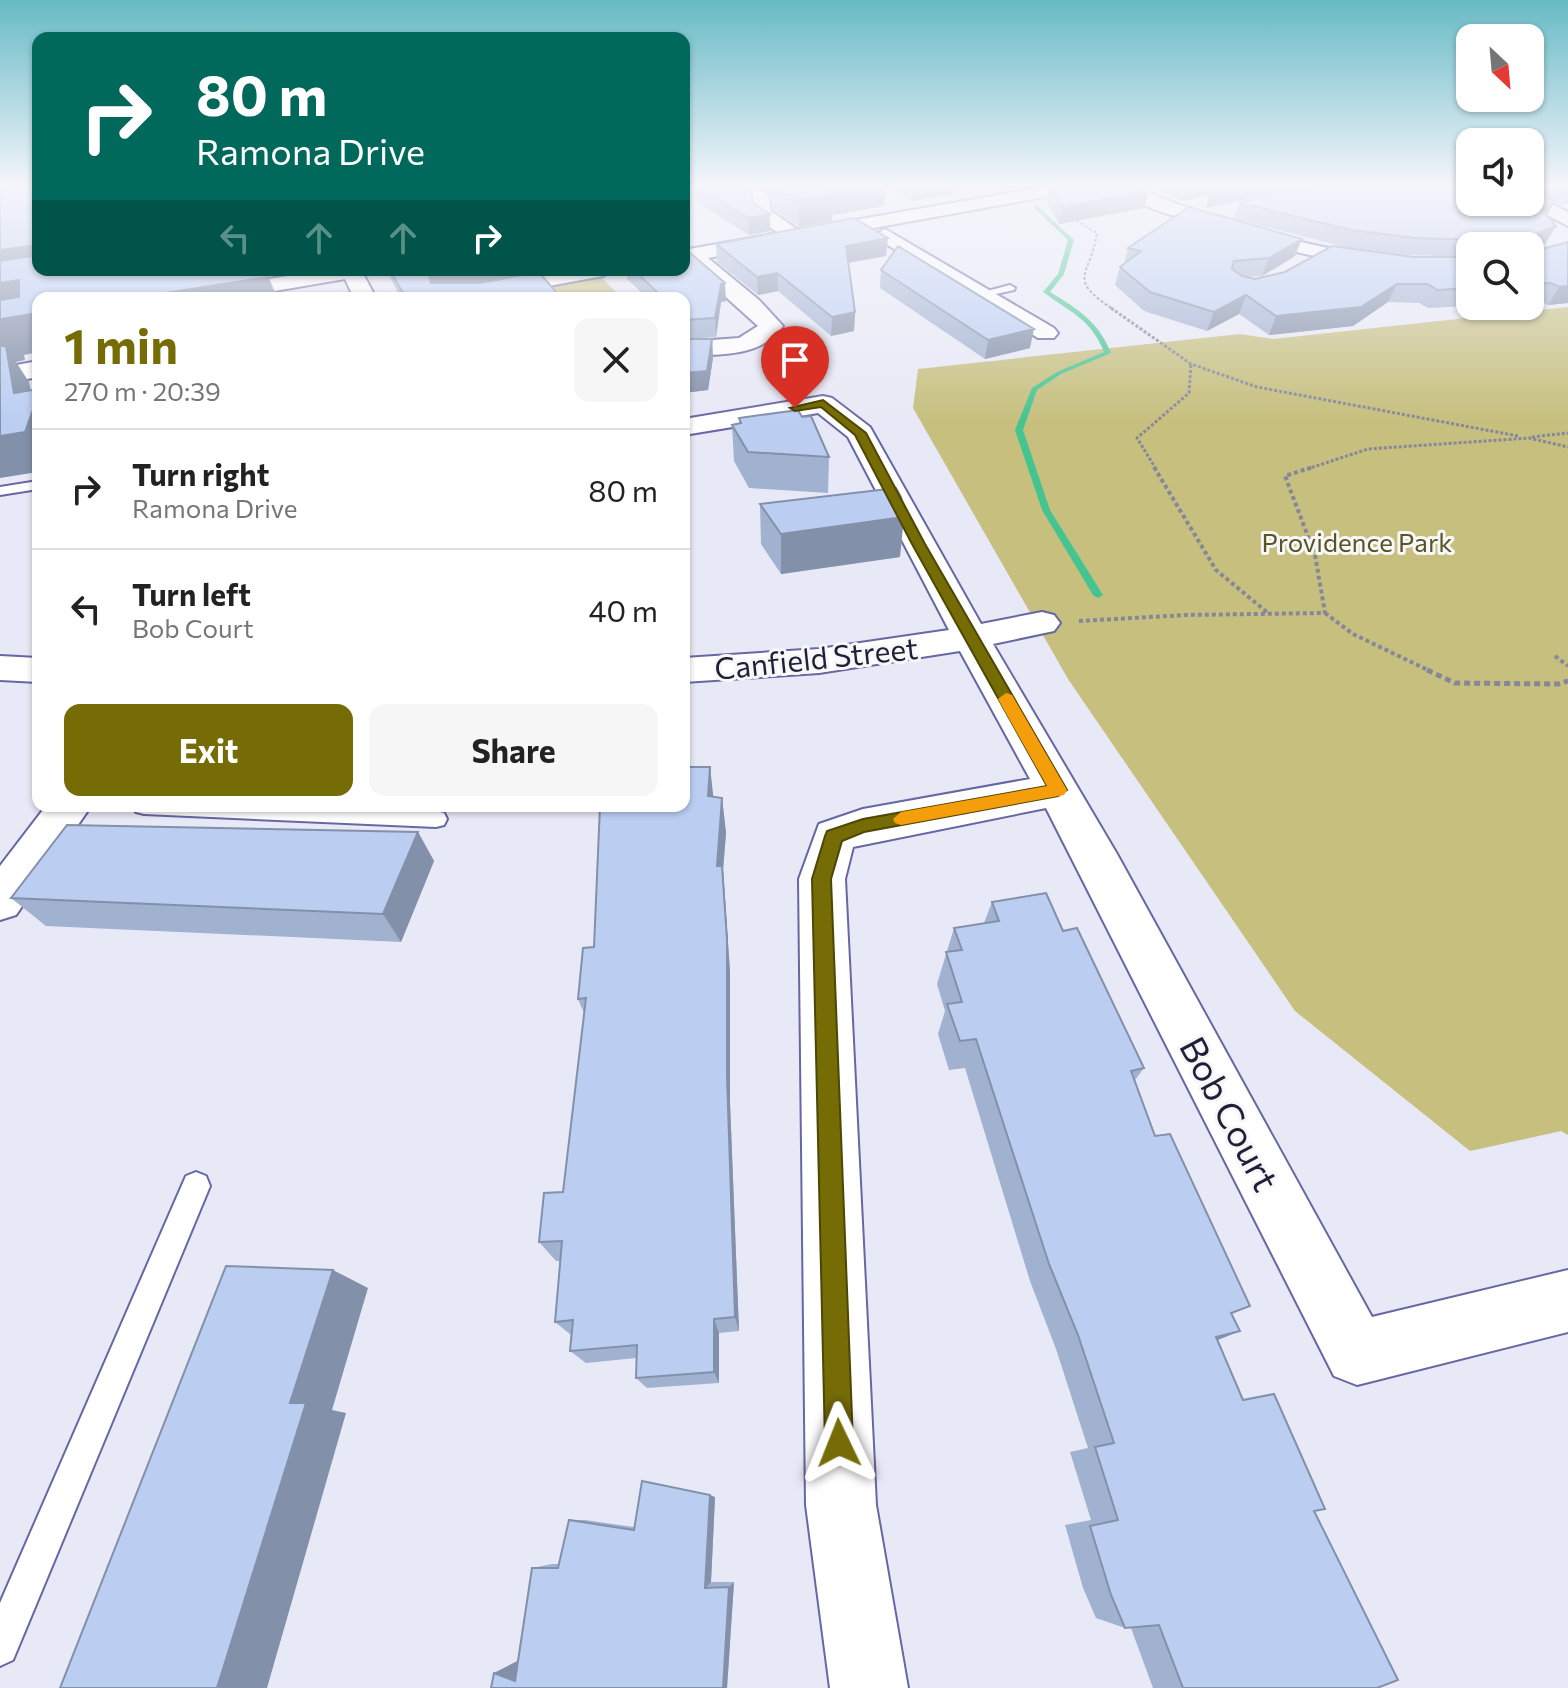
<!DOCTYPE html>
<meta charset="utf-8">
<style>
:root{--surface:#fff;--page:#f6f6f6;--text:#222;--muted:#767676;--line:#e0e0e0;--accent:#766c06}
body{margin:0;font-family:Commissioner,sans-serif;background:var(--page);color:var(--text);height:100vh;display:flex;flex-direction:column;font-size:30px;white-space:nowrap}
*{box-sizing:border-box;margin:0}
p{font-size:26px;color:var(--muted)}
.icon{flex:none;width:44px;height:44px;fill:none;stroke:currentColor;stroke-width:2;stroke-linecap:round;stroke-linejoin:round}
.map{position:relative;flex:1;overflow:hidden}
.panel{position:absolute;left:32px;top:292px;width:658px;height:520px;display:flex;flex-direction:column;background:var(--surface);border-radius:16px;box-shadow:0 2px 6px #0004}
.panel>*{flex:none}
.guide{position:absolute;left:32px;top:32px;width:658px;height:244px;border-radius:16px;box-shadow:0 2px 6px #0004;background:#00695c;color:#fff;overflow:hidden}
.needle{width:52px;rotate:154deg}
.buttons{position:absolute;left:1456px;top:24px;display:grid;gap:16px}
.buttons a{display:grid;place-items:center;width:88px;height:88px;border-radius:16px;background:var(--surface);box-shadow:0 2px 6px #0004;font-size:40px}
.pin{position:absolute;display:grid;place-items:center;width:68px;height:68px;color:#fff;margin:-82px -34px;border-radius:50% 50% 50% 0;rotate:-45deg;box-shadow:0 0 8px #0007}
.pin .icon{rotate:45deg}
.me{position:absolute;width:88px;margin:-44px;rotate:358deg;stroke-linejoin:round;filter:drop-shadow(0 0 6px #0008)}
.turn{display:flex;align-items:center;gap:28px;height:168px;padding:0 32px;font-size:36px}
.turn .icon{width:104px;height:104px;stroke-width:2.5}
.turn b{display:block;font-size:56px;line-height:68px}
.lanes{display:flex;align-items:center;height:76px;padding:0 32px;background:#0003;justify-content:center;gap:40px;direction:ltr}
.lanes .off{opacity:.35}
.round{display:grid;place-items:center;flex:none;width:84px;height:84px;border-radius:16px;background:var(--page)}
.headline{display:flex;align-items:center;justify-content:space-between;height:136px;padding:0 32px}
h1{font-size:48px;font-weight:700;line-height:60px;color:var(--accent)}
.button{display:flex;gap:16px;margin-top:auto;padding:16px 32px}
.button a{flex:1;height:92px;border-radius:16px;background:var(--accent);color:#fff;font-size:32px;font-weight:700;line-height:92px;text-align:center}
.button a+a{background:var(--page);color:var(--text)}
ul{padding:0;list-style:none}
li{display:flex;align-items:center;gap:24px;height:120px;padding:0 32px;border-top:2px solid var(--line)}
li div{flex:1}
li b{display:block;font-size:30px}
li em{font-style:normal}
.map>svg:first-child{display:block}
.green{fill:#c6bf7e}
.lines{fill:none;stroke-linecap:round;stroke-linejoin:round}
.stream{fill:#45c491;fill-rule:evenodd}
.service-casing{stroke:#6767a3;stroke-width:4}
.minor-casing{stroke:#6767a3;stroke-width:4}
.path-far3{stroke:#87879a;stroke-width:2;stroke-dasharray:3 2;stroke-linecap:butt}
.path-far2{stroke:#87879a;stroke-width:3;stroke-dasharray:3 2;stroke-linecap:butt}
.path-far1{stroke:#87879a;stroke-width:4;stroke-dasharray:4 3;stroke-linecap:butt}
.path{stroke:#87879a;stroke-width:5;stroke-dasharray:6 4;stroke-linecap:butt}
.service{fill:#fff;fill-rule:evenodd}
.minor{fill:#fff;fill-rule:evenodd}
.wall{fill:#a1b1d0}
.shaded-wall{fill:#8390a9}
.building{fill:#bbcef2;stroke:#8390a9;stroke-width:2}
.route{fill:#766c06;stroke:#4d4604;stroke-width:2}
.slow{fill:#f59e0b}
.labels{text-anchor:middle;dominant-baseline:central;stroke-width:6;stroke-linejoin:round;paint-order:stroke}
.far-park-label{font-size:26px;fill:#595426;stroke:#f7f7f7}
.street-label{font-size:30px;fill:#1f1f38;stroke:#f7f7f7}
.near-street-label{font-size:36px;fill:#1f1f38;stroke:#f7f7f7}
</style>
<div class="map">
<svg width="1568" height="1688" viewBox="0 0 1568 1688">
<rect width="100%" height="100%" fill="#e8e9f6"/>
<!-- green -->
<path class="green" d="M 601,277 L 622,298 L 493,297 Z
M 1568,307 L 1568,1135 L 1561,1131 L 1470,1151 L 1295,1011 L 1068,679 L 913,408 L 918,369 L 1240,334 L 1273,339 Z"/>
<g class="lines">
<!-- stream -->
<path class="stream" d="M 1036,205 L 1074,240 L 1064,274 L 1050,292 C 1077,308 1099,322 1111,353 L 1061,374 L 1037,390 L 1023,430 L 1050,510 L 1103,595 L 1098,598 L 1093,595 L 1042,510 L 1015,430 L 1032,388 L 1057,372 L 1104,352 C 1091,319 1070,312 1043,292 L 1058,274 L 1068,240 L 1034,208 Z"/>
<defs>
<path id="service" d="M 1010,285 L 1015,288 L 1014,290 L 982,297 L 976,294 Z
M 38,481 L 38,489 L 0,495 L 0,487 Z
M 133,806 L 328,806 L 436,811 L 444,813 L 447,819 L 444,825 L 436,827 L 144,814 L 136,812 Z
M 196,1172 L 206,1176 L 210,1186 L 13,1660 L 0,1666 L 0,1603 L 186,1176 Z"/>
<path id="minor" d="M 733,186 L 754,186 L 768,194 L 771,211 L 798,230 L 1050,186 L 1087,186 L 1078,191 L 708,258 L 759,300 L 783,326 C 761,358 719,354 684,356 L 684,342 L 739,338 L 758,326 L 687,262 L 684,262 L 684,250 L 778,233 L 755,217 L 753,200 Z
M 1116,186 C 1140,185 1157,197 1180,205 C 1203,213 1227,220 1251,228 C 1323,251 1395,262 1470,260 L 1470,272 C 1373,275 1285,252 1193,222 C 1169,214 1133,206 1116,186 Z
M 1530,194 L 1568,212 L 1568,226 L 1524,203 L 1530,202 Z
M 885,229 L 1054,328 L 1058,333 L 1054,338 L 1038,338 L 878,239 L 875,235 Z
M 325,270 L 361,270 L 376,298 L 354,298 L 345,279 L 234,298 L 183,298 L 194,291 Z
M 567,270 L 614,270 L 603,276 L 484,298 L 436,298 L 447,291 Z
M 38,361 L 38,377 L 0,384 L 0,368 Z
M 823,396 L 832,398 L 870,427 L 981,624 L 1042,612 L 1054,615 L 1060,623 L 1054,631 L 993,644 L 1117,854 L 1372,1317 L 1568,1270 L 1568,1332 L 1357,1385 L 1334,1376 L 1046,808 L 853,847 L 845,879 L 876,1505 L 908,1688 L 830,1688 L 806,1505 L 799,879 L 819,824 L 863,809 L 1030,779 L 960,651 L 819,673 L 684,682 L 684,658 L 819,649 L 949,630 L 848,437 L 818,413 L 684,435 L 684,419 Z
M 0,656 L 38,658 L 38,682 L 0,680 Z
M 46,806 L 91,806 L 16,915 L 0,920 L 0,866 Z"/>
</defs>
<!-- service casing -->
<use href="#service" class="service-casing"/>
<!-- minor casing -->
<use href="#minor" class="minor-casing"/>
<!-- path-far3 -->
<path class="path-far3" d="M 1072,218 L 1097,233 C 1090,278 1065,277 1114,310"/>
<!-- path-far2 -->
<path class="path-far2" d="M 1111,308 L 1191,364 L 1257,387 L 1518,436
M 1532,437 L 1568,433
M 1156,469 L 1137,438 L 1189,393 L 1191,364
M 1307,469 L 1368,449 L 1529,438 L 1568,447"/>
<!-- path-far1 -->
<path class="path-far1" d="M 1154,467 L 1216,570 L 1268,613
M 1325,613 L 1353,634 L 1432,672
M 1079,621 L 1186,615 L 1325,613 L 1315,555 L 1285,476 L 1313,467
M 1555,656 L 1568,666"/>
<!-- path -->
<path class="path" d="M 1427,670 L 1455,683 L 1558,684 L 1568,681"/>
<!-- service -->
<use href="#service" class="service"/>
<!-- minor -->
<use href="#minor" class="minor"/>
</g>
<!-- wall -->
<path class="wall" d="M 696,186 L 753,203 L 770,214 L 770,231 L 749,235 L 697,202 Z
M 766,186 L 955,186 L 954,194 L 912,201 L 886,186 L 884,206 L 832,215 L 832,221 L 799,227 L 774,209 L 771,193 L 766,189 Z
M 1049,186 L 1140,186 L 1149,191 L 1144,208 L 1059,224 L 1046,200 Z
M 1144,186 L 1304,186 L 1206,208 L 1210,195 L 1182,201 Z
M 1530,186 L 1568,186 L 1568,203 L 1563,206 L 1555,202 L 1547,216 L 1545,244 L 1539,246 L 1539,250 L 1568,242 L 1568,303 L 1548,305 L 1540,301 L 1530,302 L 1530,246 L 1470,246 L 1470,257 L 1406,255 L 1345,247 L 1234,219 L 1295,256 L 1262,276 L 1245,277 L 1255,279 L 1414,257 L 1470,257 L 1470,306 L 1428,308 L 1419,303 L 1388,302 L 1353,326 L 1269,335 L 1239,314 L 1207,331 L 1144,311 L 1115,285 L 1120,267 L 1124,264 L 1128,248 L 1233,219 L 1239,203 Z
M 716,244 L 886,256 L 848,263 L 855,312 L 854,331 L 831,336 L 778,291 L 758,295 L 717,262 Z
M 386,270 L 528,270 L 529,274 L 561,298 L 401,298 Z
M 626,270 L 684,270 L 726,301 L 721,302 L 716,337 L 685,339 L 712,339 L 713,358 L 708,390 L 684,393 L 684,298 L 645,296 L 627,279 Z
M 881,270 L 1030,348 L 985,359 L 880,288 Z
M 802,417 L 829,457 L 828,493 L 749,488 L 734,461 L 732,425 L 740,423 L 739,418 Z
M 760,504 L 900,557 L 781,574 L 761,544 Z
M 710,767 L 713,797 L 722,798 L 726,833 L 723,870 L 730,972 L 730,1103 L 739,1331 L 719,1333 L 719,1383 L 647,1388 L 636,1378 L 636,1358 L 586,1363 L 570,1351 L 571,1335 L 555,1322 L 560,1261 L 556,1261 L 539,1242 L 563,1192 L 584,1013 L 578,999 L 594,947 Z
M 418,832 L 434,861 L 401,942 L 46,926 L 11,898 Z
M 992,902 L 1063,931 L 1144,1068 L 1135,1080 L 1155,1136 L 1250,1306 L 1232,1314 L 1240,1331 L 1218,1340 L 1243,1400 L 1314,1511 L 1377,1688 L 1153,1688 L 1131,1628 L 1125,1628 L 1096,1618 L 1083,1588 L 1065,1525 L 1091,1520 L 1070,1452 L 1088,1448 L 1056,1349 L 1030,1281 L 965,1068 L 949,1070 L 938,1034 L 945,1011 L 937,984 L 954,928 L 984,923 Z
M 715,1497 L 711,1582 L 734,1582 L 727,1688 L 518,1660 L 532,1568 L 552,1564 L 559,1564 L 569,1520 L 585,1520 L 634,1527 Z"/>
<!-- shaded-wall -->
<path class="shaded-wall" d="M 853,186 L 886,186 L 884,206 L 832,215 L 832,221 L 799,227 L 799,200 L 826,190 Z
M 913,186 L 955,186 L 954,194 L 912,201 Z
M 1186,186 L 1304,186 L 1206,208 L 1210,195 L 1182,201 Z
M 1149,191 L 1144,208 L 1059,224 L 1062,207 Z
M 1555,201 L 1546,218 L 1542,210 Z
M 770,214 L 770,231 L 749,235 L 748,218 Z
M 1556,226 L 1545,244 L 1530,249 L 1538,233 Z
M 888,238 L 886,256 L 845,263 L 846,246 Z
M 1302,239 L 1295,256 L 1262,276 L 1269,258 Z
M 38,245 L 38,352 L 24,355 L 25,360 L 16,362 L 29,382 L 34,406 L 38,396 L 38,472 L 0,478 L 0,436 L 14,393 L 0,365 L 0,250 Z
M 266,270 L 277,298 L 134,298 Z
M 442,270 L 528,270 L 529,274 L 434,295 L 429,277 Z
M 777,273 L 778,291 L 758,295 L 757,277 Z
M 725,283 L 726,301 L 721,302 L 716,337 L 715,318 L 721,284 Z
M 1397,284 L 1388,302 L 1353,326 L 1269,335 L 1276,316 Z
M 1568,286 L 1568,303 L 1548,305 L 1559,287 Z
M 1246,295 L 1239,314 L 1207,331 L 1214,312 Z
M 855,312 L 854,331 L 831,336 L 832,317 Z
M 1034,329 L 1030,348 L 985,359 L 988,340 Z
M 712,339 L 713,358 L 708,390 L 684,393 L 684,373 Z
M 904,517 L 900,557 L 781,574 L 781,534 Z
M 710,767 L 714,803 L 708,796 Z
M 722,798 L 726,833 L 723,870 L 730,972 L 730,1103 L 739,1331 L 735,1317 L 717,866 Z
M 418,832 L 434,861 L 401,942 L 383,914 Z
M 333,1270 L 368,1288 L 332,1410 L 346,1413 L 267,1688 L 217,1688 L 290,1403 Z
M 714,1319 L 719,1333 L 719,1383 L 714,1372 Z
M 1240,1331 L 1207,1344 L 1216,1337 Z
M 710,1495 L 715,1497 L 711,1582 L 705,1588 Z
M 734,1582 L 727,1688 L 723,1688 L 729,1587 Z
M 519,1660 L 515,1681 L 494,1673 Z"/>
<!-- building -->
<path class="building" d="M 0,186 L 38,186 L 38,245 L 0,250 Z
M 696,186 L 750,186 L 753,203 L 770,214 L 748,218 Z
M 777,186 L 853,186 L 826,190 L 833,195 L 799,200 Z
M 1050,186 L 1140,186 L 1149,191 L 1062,207 Z
M 1220,186 L 1238,186 L 1212,191 Z
M 1313,186 L 1470,186 L 1470,202 L 1530,202 L 1530,186 L 1533,186 L 1530,188 L 1555,201 L 1542,210 L 1556,226 L 1538,233 L 1539,250 L 1568,242 L 1568,286 L 1559,287 L 1551,283 L 1530,284 L 1530,246 L 1482,246 L 1483,243 L 1480,240 L 1415,238 L 1352,230 L 1239,203 Z
M 1189,207 L 1302,239 L 1269,258 L 1234,261 L 1232,269 L 1242,276 L 1255,279 L 1285,272 L 1332,246 L 1414,257 L 1470,257 L 1470,288 L 1437,290 L 1428,284 L 1397,284 L 1361,307 L 1276,316 L 1246,295 L 1214,312 L 1150,292 L 1120,267 L 1141,251 L 1128,248 Z
M 854,218 L 888,238 L 846,246 L 855,312 L 832,317 L 777,273 L 757,277 L 716,244 Z
M 898,246 L 1034,329 L 988,340 L 881,270 Z
M 684,250 L 687,250 L 725,283 L 721,284 L 715,318 L 684,320 L 684,298 L 629,298 L 660,295 L 634,270 L 684,270 Z
M 38,255 L 38,270 L 265,270 L 268,277 L 134,298 L 38,298 L 38,313 L 1,319 L 2,325 L 0,325 L 0,300 L 19,297 L 19,280 L 0,283 L 0,261 Z
M 390,270 L 442,270 L 429,277 L 431,283 L 480,283 L 539,272 L 561,298 L 409,298 L 403,293 Z
M 684,339 L 712,339 L 707,371 L 684,373 Z
M 0,346 L 6,346 L 14,393 L 38,389 L 38,396 L 25,432 L 0,436 Z
M 798,410 L 802,417 L 811,416 L 829,457 L 748,452 L 732,425 L 741,423 L 739,418 Z
M 896,488 L 901,497 L 904,517 L 781,534 L 760,504 Z
M 684,767 L 710,767 L 708,796 L 722,798 L 717,866 L 722,866 L 727,940 L 727,1076 L 735,1317 L 714,1319 L 714,1372 L 636,1378 L 637,1345 L 570,1351 L 573,1320 L 555,1322 L 562,1241 L 539,1242 L 544,1193 L 563,1192 L 586,998 L 578,999 L 583,948 L 594,947 L 600,806 L 684,806 Z
M 67,825 L 418,832 L 383,914 L 11,898 Z
M 1046,893 L 1063,931 L 1077,928 L 1144,1068 L 1131,1071 L 1155,1136 L 1170,1134 L 1250,1306 L 1231,1313 L 1240,1331 L 1216,1337 L 1243,1400 L 1274,1394 L 1325,1509 L 1314,1511 L 1398,1680 L 1377,1688 L 1183,1688 L 1159,1625 L 1125,1628 L 1111,1595 L 1090,1526 L 1118,1520 L 1095,1447 L 1114,1443 L 1078,1335 L 1049,1264 L 976,1039 L 960,1041 L 947,1004 L 962,1002 L 946,952 L 962,950 L 954,928 L 999,921 L 992,902 Z
M 226,1266 L 333,1270 L 290,1403 L 306,1403 L 217,1688 L 60,1688 Z
M 642,1481 L 710,1495 L 705,1588 L 729,1587 L 723,1688 L 491,1688 L 494,1673 L 515,1681 L 532,1568 L 558,1568 L 569,1520 L 634,1530 Z"/>
<!-- sky -->
<linearGradient id="sky" x2="0" y2="1"><stop stop-color="#67bac5"/><stop offset="0.44" stop-color="#f5f5fb"/><stop offset="1" stop-color="#f5f5fb" stop-opacity="0"/></linearGradient>
<rect width="1568" height="422" fill="url(#sky)"/>
<!-- route -->
<path class="route" d="M 823,400 L 866,433 L 925,544 L 1067,790 L 1058,796 L 864,832 L 842,841 L 831,879 L 853,1443 L 849,1453 L 839,1457 L 829,1453 L 825,1443 L 812,879 L 825,836 L 827,831 L 863,819 L 1047,786 L 912,544 L 855,435 L 821,407 L 795,411 L 790,408 Z"/>
<!-- slow -->
<path class="slow" d="M 1006,693 L 1012,695 L 1064,785 L 1067,790 L 1064,795 L 901,825 L 895,823 L 893,819 L 901,812 L 1047,786 L 998,699 Z"/>
<g class="labels">
<!-- far-park labels -->
<g class="far-park-label">
<text x="1357" y="541">Providence Park</text>
</g>
<!-- street labels -->
<g class="street-label">
<text transform="translate(816 657) rotate(-6)">Canfield Street</text>
</g>
<!-- near-street labels -->
<g class="near-street-label">
<text transform="translate(1231 1113) rotate(62)">Bob Court</text>
</g>
</g>
</svg>
<div class="buttons">
<a><svg class="needle" viewBox="-14 -14 28 28"><path d="M0-13l5 13h-10z" fill="#e53935"/><path d="M0 13l5-13h-10z" fill="#767676"/></svg></a>
<a><svg class="icon" aria-label="sound" viewBox="0 0 24 24"><path d="M4 9h4l5-4v14l-5-4H4zM17 9q2 3 0 6"/></svg></a>
<a><svg class="icon" aria-label="search" viewBox="0 0 24 24"><circle cx="10" cy="10" r="6"/><path d="M15 15l6 6"/></svg></a>
</div>
<div class="pin" style="left:795px;top:408px;background:#d93025"><svg class="icon" aria-label="arrive" viewBox="0 0 24 24"><path d="M6 21V4h12l-3 4 3 4H6"/></svg></div>
<svg class="me" style="left:839px;top:1443px" viewBox="-20 -20 40 40"><path d="M0-17L14 15 0 8-14 15z" fill="#766c06" stroke="#fff" stroke-width="4"/></svg>
<div class="guide">
<div class="turn"><svg class="icon" aria-label="right" viewBox="0 0 24 24"><path d="M7 20v-9h11M14 6l5 5-5 5"/></svg><div><b>80 m</b>Ramona Drive</div></div>
<div class="lanes"><svg class="icon off" aria-label="left" viewBox="0 0 24 24"><path d="M17 20v-9H6M10 6l-5 5 5 5"/></svg><svg class="icon off" aria-label="ahead" viewBox="0 0 24 24"><path d="M12 20V5M6 11l6-6 6 6"/></svg><svg class="icon off" aria-label="ahead" viewBox="0 0 24 24"><path d="M12 20V5M6 11l6-6 6 6"/></svg><svg class="icon" aria-label="right" viewBox="0 0 24 24"><path d="M7 20v-9h11M14 6l5 5-5 5"/></svg></div>
</div>
<section class="panel">
<div class="headline"><div><h1>1 min</h1><p>270 m · 20:39</p></div><a class="round"><svg class="icon" aria-label="close" viewBox="0 0 24 24"><path d="M6 6l12 12M18 6L6 18"/></svg></a></div>
<ul>
<li><svg class="icon" aria-label="right" viewBox="0 0 24 24"><path d="M7 20v-9h11M14 6l5 5-5 5"/></svg><div><b>Turn right</b><p>Ramona Drive</p></div><em>80 m</em></li>
<li><svg class="icon" aria-label="left" viewBox="0 0 24 24"><path d="M17 20v-9H6M10 6l-5 5 5 5"/></svg><div><b>Turn left</b><p>Bob Court</p></div><em>40 m</em></li>
</ul>
<div class="button"><a>Exit</a><a>Share</a></div>
</section>
</div>
